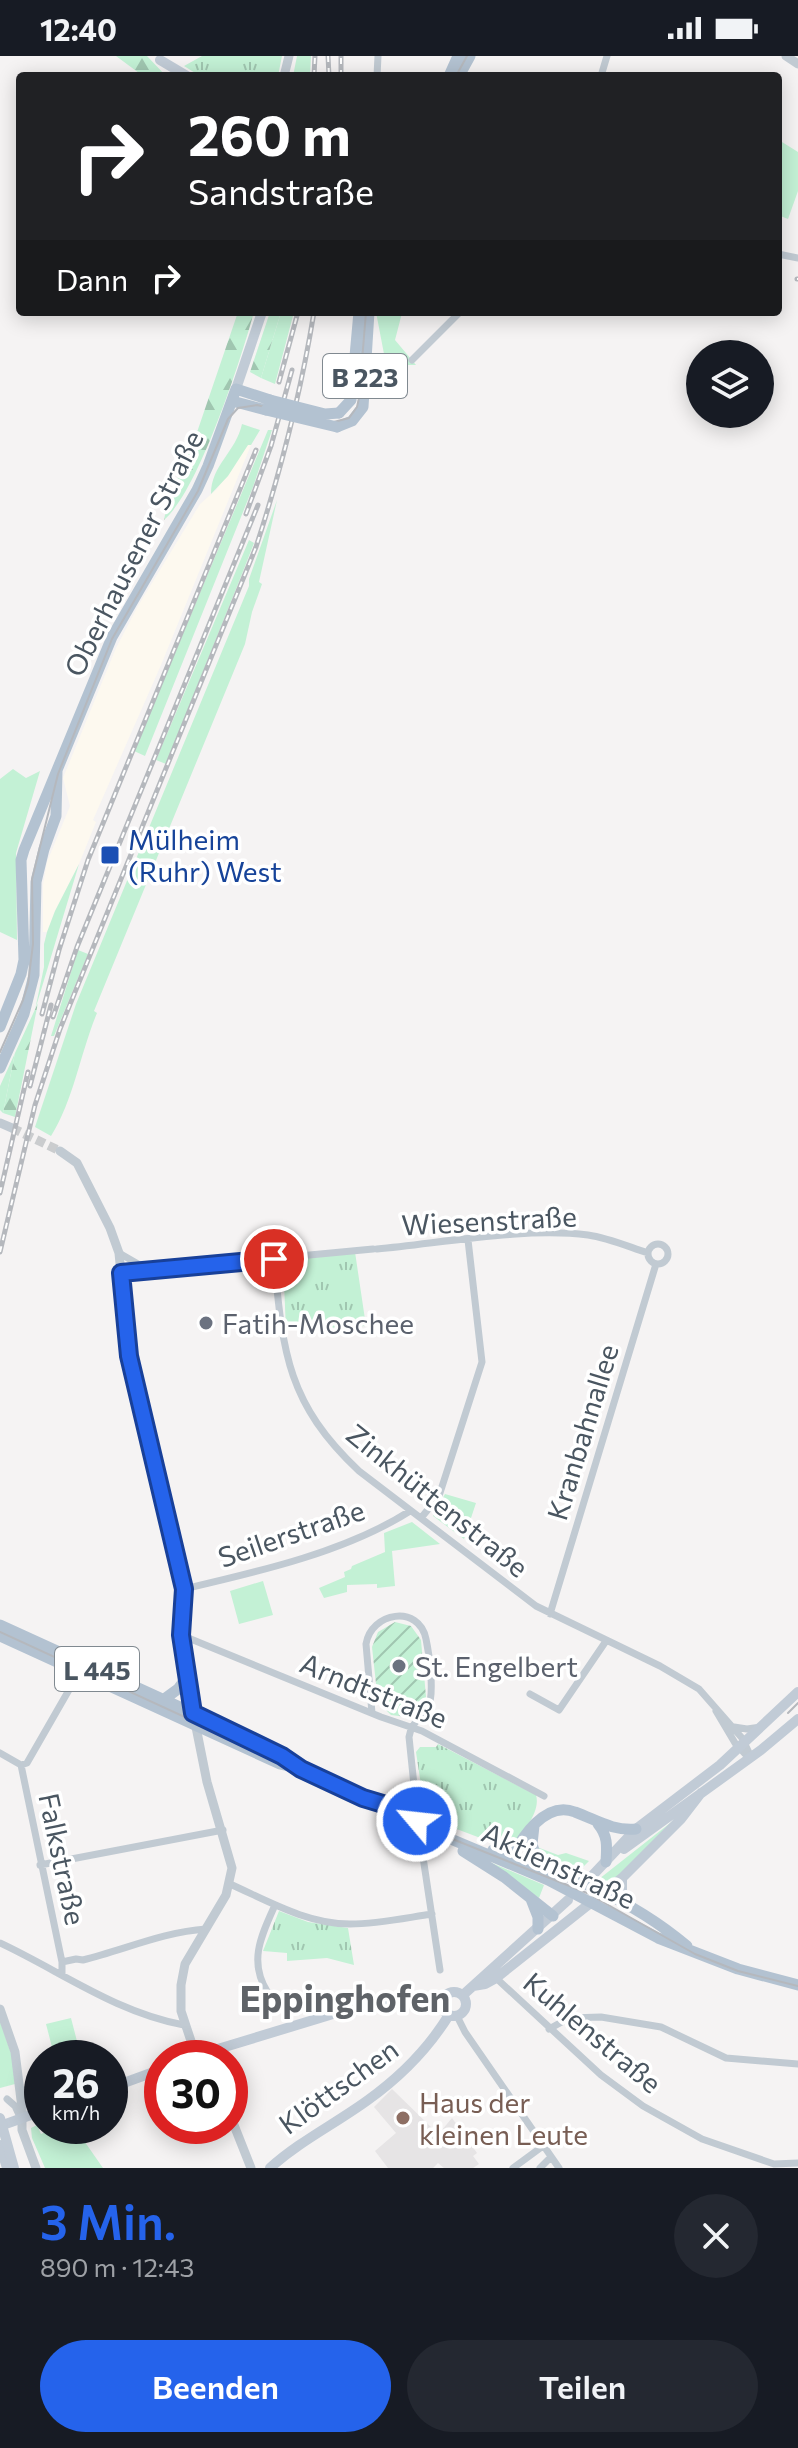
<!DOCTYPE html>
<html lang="de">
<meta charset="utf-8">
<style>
:root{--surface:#171b24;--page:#242831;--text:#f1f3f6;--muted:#9ea1a6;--accent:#2563eb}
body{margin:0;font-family:Commissioner,sans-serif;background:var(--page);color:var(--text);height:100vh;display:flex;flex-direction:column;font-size:30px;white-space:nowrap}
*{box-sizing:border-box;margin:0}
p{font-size:26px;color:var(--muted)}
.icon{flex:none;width:44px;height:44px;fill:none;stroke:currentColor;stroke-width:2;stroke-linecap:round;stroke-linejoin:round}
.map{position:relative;height:2112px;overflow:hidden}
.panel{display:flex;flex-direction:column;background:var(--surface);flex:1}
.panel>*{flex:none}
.guide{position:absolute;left:16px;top:16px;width:766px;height:244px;border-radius:8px;box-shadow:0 4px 20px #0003;background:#202124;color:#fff;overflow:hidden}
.buttons{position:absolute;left:686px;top:284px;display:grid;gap:16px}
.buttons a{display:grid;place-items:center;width:88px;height:88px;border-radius:50%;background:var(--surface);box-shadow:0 4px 20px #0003;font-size:40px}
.speed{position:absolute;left:24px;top:1984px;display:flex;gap:16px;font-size:40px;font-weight:700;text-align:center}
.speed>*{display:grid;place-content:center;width:104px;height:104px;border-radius:50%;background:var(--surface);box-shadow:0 4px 20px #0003;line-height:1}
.speed small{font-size:20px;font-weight:400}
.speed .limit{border:12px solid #d22;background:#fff;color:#111}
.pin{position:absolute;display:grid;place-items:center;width:68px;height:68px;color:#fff;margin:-34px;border:4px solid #fff;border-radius:50%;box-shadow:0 2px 8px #0007}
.me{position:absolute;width:88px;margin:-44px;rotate:298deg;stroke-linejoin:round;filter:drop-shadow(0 0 6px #0008)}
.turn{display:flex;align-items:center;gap:28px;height:168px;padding:0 40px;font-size:36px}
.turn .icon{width:104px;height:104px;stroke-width:2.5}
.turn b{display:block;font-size:56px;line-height:68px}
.then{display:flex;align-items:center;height:76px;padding:0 40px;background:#0003;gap:16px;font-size:30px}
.round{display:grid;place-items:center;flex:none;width:84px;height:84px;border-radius:42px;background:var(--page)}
.head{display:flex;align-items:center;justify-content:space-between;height:136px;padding:0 40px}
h1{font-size:48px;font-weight:600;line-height:60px;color:var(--accent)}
.cta{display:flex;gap:16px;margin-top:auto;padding:16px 40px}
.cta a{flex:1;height:92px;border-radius:48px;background:var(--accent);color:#fff;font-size:32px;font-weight:600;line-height:92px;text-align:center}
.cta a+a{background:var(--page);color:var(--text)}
.status{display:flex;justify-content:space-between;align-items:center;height:56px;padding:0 40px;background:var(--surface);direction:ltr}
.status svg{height:22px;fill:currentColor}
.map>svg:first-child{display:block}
.commercial{fill:#fdf9ef}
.education{fill:#e6e4e5}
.grass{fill:#c3f1d5}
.forest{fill:url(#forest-firs)}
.park{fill:url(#park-tufts)}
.garden{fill:url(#garden-furrows)}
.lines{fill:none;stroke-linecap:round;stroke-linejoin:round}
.tertiary-tunnel{stroke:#caccce;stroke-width:9;stroke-dasharray:9 4.5;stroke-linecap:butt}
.minor{stroke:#c1cad2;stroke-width:7}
.tertiary{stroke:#c1cad2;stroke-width:9}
.secondary{stroke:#c1cbd6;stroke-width:10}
.primary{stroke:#b3c2d1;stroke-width:11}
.tram{stroke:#b5b8bd;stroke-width:2}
.rail-casing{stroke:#b5b8bd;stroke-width:5}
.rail{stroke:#fff;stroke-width:2;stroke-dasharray:6;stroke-linecap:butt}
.secondary-bridge{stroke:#c1cbd6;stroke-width:10}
.primary-bridge{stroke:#b3c2d1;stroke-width:11}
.route-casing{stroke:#184099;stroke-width:20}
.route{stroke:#2563eb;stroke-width:14}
.transit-dot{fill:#1a4fb4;stroke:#fff;stroke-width:3}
.worship-dot{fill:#6b7280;stroke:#fff;stroke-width:3}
.education-dot{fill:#8d6e63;stroke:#fff;stroke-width:3}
.labels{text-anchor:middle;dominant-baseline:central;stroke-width:7;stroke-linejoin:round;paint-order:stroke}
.shield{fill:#fff;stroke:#808990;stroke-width:2}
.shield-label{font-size:26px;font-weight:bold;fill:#4a5661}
.street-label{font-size:28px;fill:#4a5661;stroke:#fff}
.transit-label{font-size:28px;fill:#164399;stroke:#fff;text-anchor:start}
.worship-label{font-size:28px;fill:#5b616d;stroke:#fff;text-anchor:start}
.education-label{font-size:28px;fill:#785e54;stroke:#fff;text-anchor:start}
.district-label{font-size:36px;font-weight:bold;fill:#5f6368;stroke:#fff}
</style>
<div class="status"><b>12:40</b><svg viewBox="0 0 49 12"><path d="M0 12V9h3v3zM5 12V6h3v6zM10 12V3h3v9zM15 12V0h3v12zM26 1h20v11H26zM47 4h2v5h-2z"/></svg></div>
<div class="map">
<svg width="798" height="2112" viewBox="0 0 798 2112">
<defs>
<pattern id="forest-firs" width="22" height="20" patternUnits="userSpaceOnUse" patternTransform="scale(2)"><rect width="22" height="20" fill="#c3f1d5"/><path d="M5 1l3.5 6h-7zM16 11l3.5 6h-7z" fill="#a0c6b0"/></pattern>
<pattern id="park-tufts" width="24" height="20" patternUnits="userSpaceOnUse" patternTransform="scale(2)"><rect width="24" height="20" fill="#c3f1d5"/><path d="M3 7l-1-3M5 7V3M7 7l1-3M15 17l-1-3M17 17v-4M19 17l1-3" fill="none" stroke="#a0c6b0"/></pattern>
<pattern id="garden-furrows" width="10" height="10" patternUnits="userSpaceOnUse" patternTransform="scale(2)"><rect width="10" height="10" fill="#c3f1d5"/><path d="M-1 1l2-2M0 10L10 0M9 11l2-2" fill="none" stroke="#a0c6b0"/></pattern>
</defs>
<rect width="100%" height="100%" fill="#f5f3f3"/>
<!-- commercial -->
<path class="commercial" d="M 248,388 L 251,389 L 161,609 L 93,764 L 96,766 L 79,808 L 55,855 L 47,876 L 43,876 L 43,829 L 47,806 L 70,750 L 63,722 L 116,592 L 138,550 L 200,448 L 217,433 Z"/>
<!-- education -->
<path class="education" d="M 392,2033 L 433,2073 L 430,2076 L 436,2081 L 452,2062 L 477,2097 L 473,2100 L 479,2108 L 473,2112 L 444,2112 L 438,2107 L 433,2112 L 388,2112 L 375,2095 L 396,2077 L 374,2051 Z"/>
<!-- grass -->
<path class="grass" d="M 782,86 L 798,96 L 798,135 L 788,163 L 778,159 L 778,97 Z
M 281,256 L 294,256 L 275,328 L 261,322 Z
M 376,256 L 402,257 L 395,284 L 416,309 L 394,309 L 384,298 Z
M 242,368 L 260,374 L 251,389 L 248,389 L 228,420 L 211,438 C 211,409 236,396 242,368 Z
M 268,374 L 272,374 L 253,431 L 145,700 L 134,695 Z
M 277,444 L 259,526 L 262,528 L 252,556 L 245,588 L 94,955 L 97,957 C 80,998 74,1043 51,1080 L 35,1071 L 76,948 L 249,530 L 249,523 Z
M 249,484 L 254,487 L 242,518 L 166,708 L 156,704 Z
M 13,713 L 26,722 L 40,715 L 16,797 L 17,884 L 0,876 L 0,723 Z
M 79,808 L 35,954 L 44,911 L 44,888 L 47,876 L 55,855 Z
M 78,894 L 88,898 L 54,980 L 51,980 Z
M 15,997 L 3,1057 L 0,1054 L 0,1030 Z
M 412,1466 L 440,1488 L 392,1495 L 395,1530 L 377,1532 L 377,1528 L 347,1529 L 347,1536 L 324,1542 L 319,1532 L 345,1521 L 344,1516 L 351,1513 L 352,1510 L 385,1496 L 384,1477 Z
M 263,1525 L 273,1559 L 239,1568 L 230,1535 Z
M 679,1760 L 612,1827 L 599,1823 Z
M 537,1791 L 558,1799 L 566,1797 L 589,1805 L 578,1816 L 542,1800 Z
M 487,1805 L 544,1829 L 539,1842 Z
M 71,1962 L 78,1989 L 53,1995 L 46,1968 Z
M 0,1965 L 12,2000 L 15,2028 L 0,2032 Z
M 37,2069 L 41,2078 L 57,2071 L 68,2087 L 80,2079 L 103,2112 L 45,2112 L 32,2082 L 31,2072 Z"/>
<!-- forest -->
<path class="forest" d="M 116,0 L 147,0 L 166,20 L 143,20 Z
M 297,0 L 311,0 L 310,20 L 293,20 Z
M 238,256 L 254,256 C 241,303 199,434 164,464 L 168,443 L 193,388 Z
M 270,256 L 281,256 L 261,322 L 250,316 Z
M 38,947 L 15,1061 L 3,1057 L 15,997 Z"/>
<!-- park -->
<path class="park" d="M 202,0 L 282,0 L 278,20 L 200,20 L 184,10 Z
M 355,1196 L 366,1270 L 286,1274 L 283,1204 Z
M 445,1438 L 476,1447 L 464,1483 L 433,1460 Z
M 438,1688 L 536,1739 C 541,1755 523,1778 511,1788 L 499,1789 L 430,1763 L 425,1756 L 416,1696 L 420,1691 L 436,1691 Z
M 279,1855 L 308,1866 L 348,1872 L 354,1909 L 327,1902 L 287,1905 L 287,1897 L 263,1895 Z"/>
<!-- garden -->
<path class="garden" d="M 395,1566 L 411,1570 L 421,1584 L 426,1641 L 419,1654 L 407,1661 L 391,1659 L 378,1646 L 372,1591 L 378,1576 Z"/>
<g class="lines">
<!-- tertiary-tunnel -->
<path class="tertiary-tunnel" d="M 12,1072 L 60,1095"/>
<!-- minor -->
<path class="minor" d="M 377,20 L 378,0
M 601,20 L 607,0
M 778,198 L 798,202
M 412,304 L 460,256
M648 1198a10 10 0 1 1 20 0a10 10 0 1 1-20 0Z
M 377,1193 C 442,1187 525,1171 588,1179 C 609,1182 629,1191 648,1197
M 119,1197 L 145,1212
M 274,1203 C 283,1297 287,1347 359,1415 L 536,1550 L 660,1610 L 699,1633 L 742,1682 L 751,1701
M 121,1217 L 373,1193
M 421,1462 L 439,1440 L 482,1306 L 468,1184
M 184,1533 C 257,1516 346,1496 410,1455
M 550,1558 L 656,1208
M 181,1579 L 381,1661 L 422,1675 L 544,1740
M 530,1638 L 559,1654 L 606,1585
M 716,1655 L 735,1687 L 749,1702
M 372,1657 L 366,1588 C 371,1556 419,1548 426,1583 C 429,1597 435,1638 428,1651 C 420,1664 412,1665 409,1681 L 418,1768 L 440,1914
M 734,1671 L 747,1673 L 761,1671
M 0,1697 L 21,1709
M 21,1709 L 62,1906 L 62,1919
M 21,1709 L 27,1707 L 81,1613
M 393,1751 L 414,1737
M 423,1799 L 431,1788 L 446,1783
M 40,1809 L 223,1774
M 230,1828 C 268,1845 307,1868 350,1868 C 377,1868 405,1862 432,1858
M 0,1887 C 60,1915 117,1957 184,1969
M 62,1906 L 76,1903 L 83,1904 C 124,1894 163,1876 206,1873
M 496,1922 L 601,2019 L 643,2050 L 702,2083 L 774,2108 L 798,2107
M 268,1937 C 248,1906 261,1880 275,1849
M 457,1960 L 465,1976 L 559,2112
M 549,1973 L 569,1962 L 601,1961 L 661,1971 L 726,2002 L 798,2008
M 7,2043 L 15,2050 L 21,2063
M 513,2112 L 543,2090
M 540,2112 L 551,2101"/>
<!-- tertiary -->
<path class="tertiary" d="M 786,0 L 798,8
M 284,20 L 289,0
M 0,1067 L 12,1072
M 60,1095 L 77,1107 L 110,1172 L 119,1197 L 129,1300 L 184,1533 L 181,1579 L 195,1666 L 207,1726 L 232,1812 L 226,1839 L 185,1908 L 181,1929 L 181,1955 L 193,1991
M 0,1953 L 15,1996 L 22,2052 L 22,2074 L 36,2112
M 230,2059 L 251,2112"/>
<!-- secondary -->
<path class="secondary" d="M 160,4 L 187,20
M 236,333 L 262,256
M 624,1793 L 761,1694 L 798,1663
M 591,1821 L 636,1773 L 720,1709 L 798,1636
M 622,1822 L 622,1836 L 627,1847
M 473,1930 L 485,1928 L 496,1922 L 622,1822 L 681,1763 L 701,1737
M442 1948a12 12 0 1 1 24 0a12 12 0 1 1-24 0Z
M 463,1939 L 568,1844
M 208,1996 L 333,1958 L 427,1943 L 442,1945
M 187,2002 L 189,1994 L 199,1989 L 204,1991 L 209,2000
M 110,2032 L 162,2013
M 0,2070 L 42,2055
M 0,2089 L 7,2112
M 270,2112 C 300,2085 335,2068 368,2044 C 400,2021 428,1993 449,1959"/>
<!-- primary -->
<path class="primary" d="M 449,20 L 458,0
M 459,20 L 470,0
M 232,345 L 266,354
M 339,357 L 351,344 L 359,256
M 337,371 L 352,365 L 363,351 L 369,256
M 0,971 L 21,918 L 24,904 L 21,804 L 24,794 L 112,581 L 197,434 L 208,410 L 236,333 L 270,344
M 0,1012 L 24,958 L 34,919 L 36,826 L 44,793 L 56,760 L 57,715
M 0,1569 L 193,1657 L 294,1708
M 0,1580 L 280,1708 L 301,1713 L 401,1762 L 548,1824 L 658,1882 L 738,1913 L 798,1929
M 163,1644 L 178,1633 L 187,1621
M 598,1768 C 608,1780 607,1790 606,1806
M 534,1770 L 532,1788 L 538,1808
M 493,1794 C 564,1817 629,1841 687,1890
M 463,1795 L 504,1821 L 553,1860
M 510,1805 C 521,1782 545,1744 575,1756 C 597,1764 612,1775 636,1773
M 531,1843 L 538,1861 L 538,1873"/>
<!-- tram -->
<path class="tram" d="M 456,20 L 467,0
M 0,996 L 23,944 L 28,928 L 33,888 L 32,823 L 58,718 L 112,583 L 198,435 L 228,363 L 238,352 L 257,349 L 330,367 L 349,362 L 357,351 L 359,342 L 366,256
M 0,1576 L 430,1774 L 587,1837 L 695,1898 L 738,1915 L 798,1930
M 788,1657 L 798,1647"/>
<defs>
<path id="rail" d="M 328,0 L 329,20
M 314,20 L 315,0
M 341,20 L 341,0
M 797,223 L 798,223
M 279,326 L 298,256
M 246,458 L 271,390 L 292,314
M 42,958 L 59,894 L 88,804 L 256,394
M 53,961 L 77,891 L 258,449
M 30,1030 L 51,949
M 0,1137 L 28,1016
M 0,1196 L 35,1049 L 60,973 L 256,491 C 281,414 301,336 314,256"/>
</defs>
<!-- rail casing -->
<use href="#rail" class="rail-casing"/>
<!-- rail -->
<use href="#rail" class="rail"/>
<!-- secondary-bridge -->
<path class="secondary-bridge" d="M 0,2062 L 14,2112"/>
<!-- primary-bridge -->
<path class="primary-bridge" d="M 270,344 L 325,358 L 339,357
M 266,354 L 337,371"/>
</g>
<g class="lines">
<defs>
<path id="route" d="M 274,1203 L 121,1217 L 129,1300 L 184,1533 L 181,1579 L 193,1657 L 282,1700 L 301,1713 L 363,1742 L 393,1751 L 417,1765"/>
</defs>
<!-- route casing -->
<use href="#route" class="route-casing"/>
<!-- route -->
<use href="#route" class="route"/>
</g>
<!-- markers -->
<rect class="transit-dot" x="100" y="789" width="20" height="20" rx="4"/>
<g class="worship-dot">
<circle cx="206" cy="1267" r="8"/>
<circle cx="399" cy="1610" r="8"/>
</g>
<circle class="education-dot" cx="403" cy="2062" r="8"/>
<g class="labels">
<!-- shield labels -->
<g class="shield">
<rect x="323" y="298" width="84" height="44" rx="6"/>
<rect x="55" y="1591" width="84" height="44" rx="6"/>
</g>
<g class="shield-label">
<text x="365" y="320">B 223</text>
<text x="97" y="1613">L 445</text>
</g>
<!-- street labels -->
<g class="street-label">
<text transform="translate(133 497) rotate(-63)">Oberhausener Straße</text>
<text transform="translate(489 1164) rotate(-3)">Wiesenstraße</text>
<text transform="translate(582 1376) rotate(-73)">Kranbahnallee</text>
<text transform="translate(438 1444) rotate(39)">Zinkhüttenstraße</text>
<text transform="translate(291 1477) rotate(-19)">Seilerstraße</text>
<text transform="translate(374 1634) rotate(22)">Arndtstraße</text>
<text transform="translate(63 1803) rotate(78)">Falkstraße</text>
<text transform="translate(559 1809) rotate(25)">Aktienstraße</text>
<text transform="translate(593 1976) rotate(40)">Kuhlenstraße</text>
<text transform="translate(338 2030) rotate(-36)">Klöttschen</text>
</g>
<!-- transit labels -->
<g class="transit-label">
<text x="128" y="783">Mülheim<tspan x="128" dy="32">(Ruhr) West</tspan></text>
</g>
<!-- worship labels -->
<g class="worship-label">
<text x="222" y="1267">Fatih-Moschee</text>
<text x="415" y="1610">St. Engelbert</text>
</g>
<!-- education labels -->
<g class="education-label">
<text x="419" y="2046">Haus der<tspan x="419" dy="32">kleinen Leute</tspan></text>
</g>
<!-- district labels -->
<g class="district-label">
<text x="345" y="1941">Eppinghofen</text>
</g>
</g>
</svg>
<div class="buttons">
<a><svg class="icon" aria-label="layers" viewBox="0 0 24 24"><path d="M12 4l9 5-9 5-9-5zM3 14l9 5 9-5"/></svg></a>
</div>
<div class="speed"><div>26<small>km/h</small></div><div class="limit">30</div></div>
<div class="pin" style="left:274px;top:1203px;background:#d93025"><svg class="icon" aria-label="arrive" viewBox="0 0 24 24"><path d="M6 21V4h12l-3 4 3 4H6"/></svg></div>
<svg class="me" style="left:417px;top:1765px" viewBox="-20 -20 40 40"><circle r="17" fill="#2563eb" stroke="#fff" stroke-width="3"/><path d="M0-11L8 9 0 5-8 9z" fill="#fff"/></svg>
<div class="guide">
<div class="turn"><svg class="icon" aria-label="right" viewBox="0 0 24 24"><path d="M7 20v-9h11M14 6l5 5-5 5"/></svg><div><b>260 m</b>Sandstraße</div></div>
<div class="then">Dann<svg class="icon" aria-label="right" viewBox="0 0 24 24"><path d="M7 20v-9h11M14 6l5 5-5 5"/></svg></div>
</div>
</div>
<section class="panel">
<div class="head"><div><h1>3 Min.</h1><p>890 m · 12:43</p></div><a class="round"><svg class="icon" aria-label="close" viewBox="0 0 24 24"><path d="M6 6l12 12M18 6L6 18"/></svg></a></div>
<div class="cta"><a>Beenden</a><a>Teilen</a></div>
</section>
